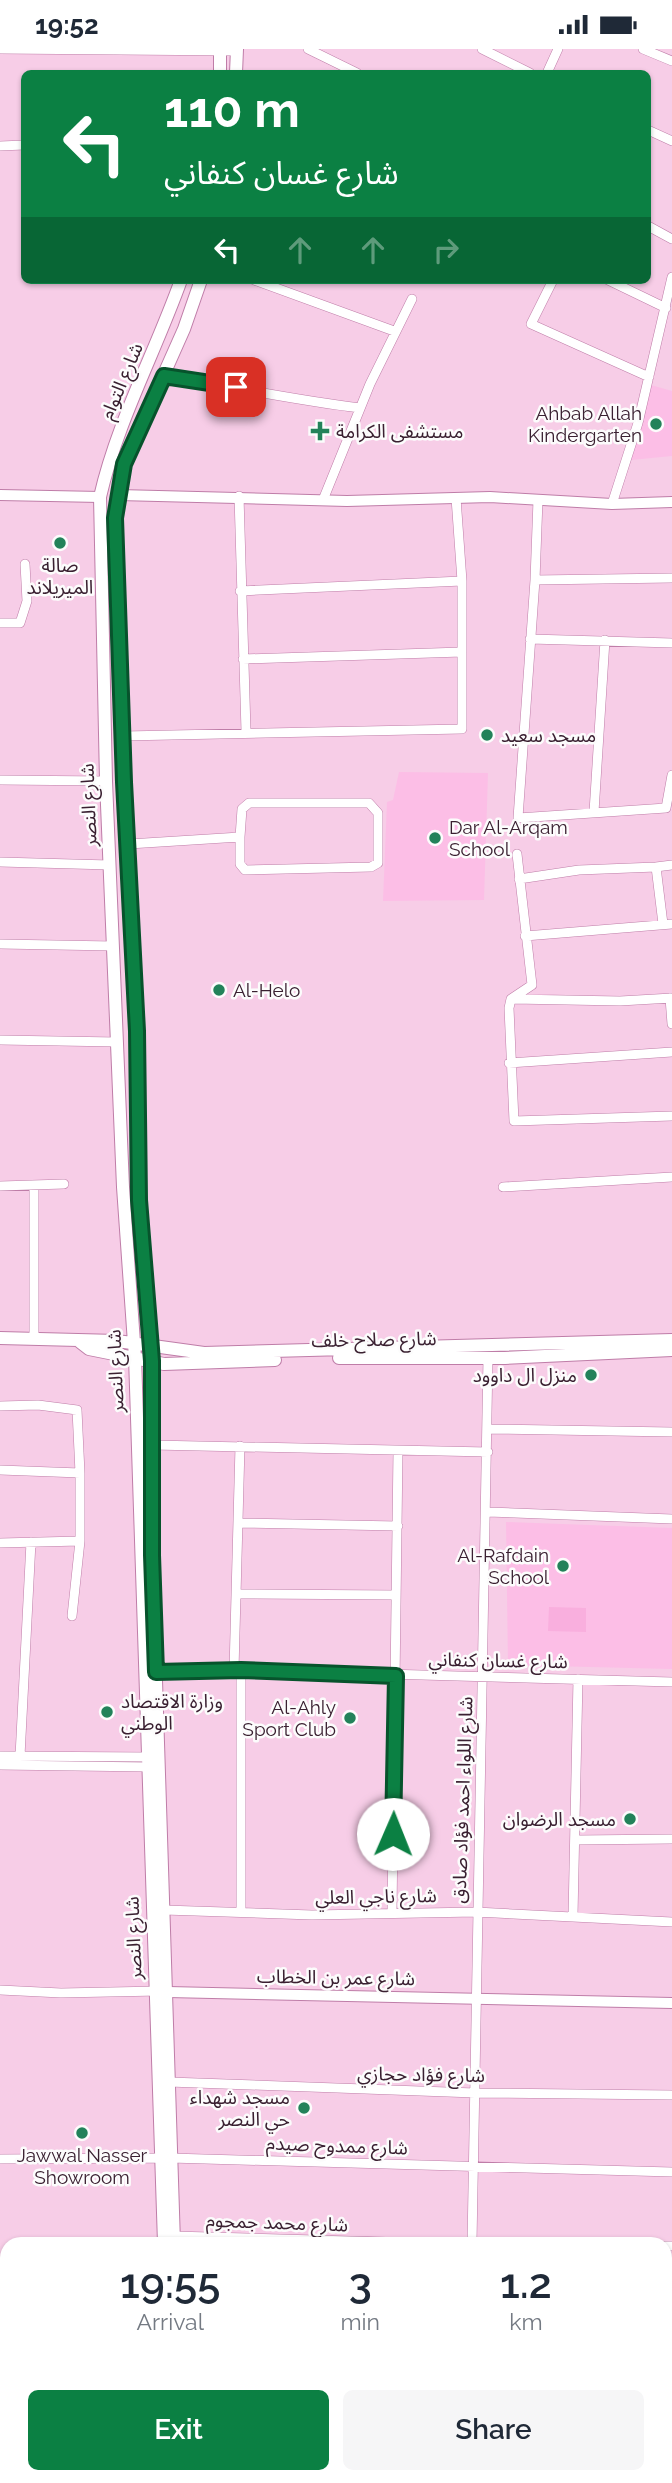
<!DOCTYPE html>
<meta charset="utf-8">
<style>
:root{--surface:#fff;--page:#f6f6f7;--text:#1f2937;--muted:#747a83;--accent:#0b8043}
body{margin:0;font-family:Raleway,"Noto Sans Arabic",sans-serif;background:var(--page);color:var(--text);height:100vh;display:flex;flex-direction:column;font-size:26px;white-space:nowrap}
*{box-sizing:border-box;margin:0}
p{font-size:23px;color:var(--muted)}
.icon{flex:none;width:38px;height:38px;fill:none;stroke:currentColor;stroke-width:2;stroke-linecap:round;stroke-linejoin:round}
.map{position:relative;flex:1;overflow:hidden}
.sheet{position:absolute;left:0px;top:2188px;width:672px;height:247px;display:flex;flex-direction:column;background:var(--surface);border-radius:21px 21px 0 0;box-shadow:0 2px 5px #0004}
.sheet>*{flex:none}
.banner{position:absolute;left:21px;top:21px;width:630px;height:214px;border-radius:10px;box-shadow:0 2px 5px #0004;background:#0b8043;color:#fff;overflow:hidden}
.pin{position:absolute;display:grid;place-items:center;width:60px;height:60px;color:#fff;margin:-30px;border-radius:14px;box-shadow:0 4px 10px #0006}
.me{position:absolute;width:77px;margin:-38px;rotate:1deg;stroke-linejoin:round;filter:drop-shadow(0 0 5px #0008)}
.turn{display:flex;align-items:center;gap:24px;height:147px;padding:0 28px;font-size:32px}
.turn .icon{width:91px;height:91px;stroke-width:2.5}
.turn b{display:block;font-size:49px;line-height:60px}
.lanes{display:flex;align-items:center;height:66px;padding:0 28px;background:#0003;justify-content:center;gap:35px;direction:ltr}
.lanes .off{opacity:.35}
.eta{display:flex;justify-content:space-evenly;align-items:center;height:119px;text-align:center}
.eta b{font-size:42px;font-weight:600;line-height:49px}
.action{display:flex;gap:14px;margin-top:auto;padding:14px 28px}
.action a{flex:1;height:80px;border-radius:10px;background:var(--accent);color:#fff;font-size:28px;font-weight:600;line-height:80px;text-align:center}
.action a+a{background:var(--page);color:var(--text)}
.status{display:flex;justify-content:space-between;align-items:center;height:49px;padding:0 35px;background:var(--surface);direction:ltr}
.status svg{height:19px;fill:currentColor}
.map>svg:first-child{display:block}
.built{fill:#fcbee6}
.green{fill:#f9afde}
.lines{fill:none;stroke-linecap:round;stroke-linejoin:round}
.minor-casing{stroke:#bf7da8;stroke-width:10}
.tertiary-casing{stroke:#bf7da8;stroke-width:12}
.secondary-casing{stroke:#bf7da8;stroke-width:14}
.minor{stroke:#fff;stroke-width:9}
.tertiary{stroke:#fff;stroke-width:10}
.secondary{stroke:#fff;stroke-width:12}
.route-casing{stroke:#07532c;stroke-width:18}
.route{stroke:#0b8043;stroke-width:12}
.poi-dot{fill:#23825a;stroke:#fcfcfc;stroke-width:2.5}
.labels{text-anchor:middle;dominant-baseline:central;stroke-width:5;stroke-linejoin:round;paint-order:stroke}
.street-label{font-size:19px;fill:#3a2031;stroke:#fcfcfc}
.poi-label{font-size:19px;fill:#3a2031;stroke:#fcfcfc;text-anchor:end}
</style>
<div class="status"><b>19:52</b><svg viewBox="0 0 49 12"><path d="M0 12V9h3v3zM5 12V6h3v6zM10 12V3h3v9zM15 12V0h3v12zM26 1h20v11H26zM47 4h2v5h-2z"/></svg></div>
<div class="map">
<svg width="672" height="2434" viewBox="0 0 672 2434">
<rect width="100%" height="100%" fill="#f7cde7"/>
<!-- built -->
<path class="built" d="M 651,336 L 672,342 L 672,407 L 631,411 Z
M 399,723 L 488,724 L 484,851 L 383,852 L 387,753 L 393,751 Z
M 506,1473 L 672,1479 L 672,1620 L 508,1616 Z"/>
<!-- green -->
<path class="green" d="M 549,1558 L 586,1559 L 586,1583 L 548,1582 Z"/>
<g class="lines">
<defs>
<path id="minor" d="M 0,0 L 237,2
M 308,0 L 357,24
M 482,0 L 530,24
M 643,0 L 672,12
M 547,24 L 558,0
M 648,81 L 672,92
M 0,97 L 24,96
M 648,177 L 672,190
M 254,231 L 394,282
M 553,231 L 531,275 L 649,328
M 608,231 L 666,259
M 164,327 C 230,337 294,351 360,359
M 239,447 L 246,682
M 323,451 L 370,335 L 412,250
M 612,455 L 638,374 L 672,228
M 672,529 L 535,531 L 518,769 L 666,759 L 672,726
M 535,531 L 538,451
M 240,542 L 462,532
M 0,574 L 20,574 L 27,552 L 25,515
M 530,590 L 672,594
M 243,610 L 462,603
M 124,687 L 462,680 L 462,532 L 456,449
M 0,731 L 106,732
M 594,763 L 605,591
M 129,795 L 240,788 L 240,815 L 245,821 L 371,818 L 378,814 L 378,764 L 369,754 L 249,754 L 242,760 L 240,788
M 517,805 L 532,936 L 511,950 L 509,959 L 514,1072 L 672,1067
M 0,813 L 110,816
M 656,818 L 672,816
M 519,830 L 579,821 L 656,818 L 663,875
M 525,887 L 672,875
M 0,895 L 113,897
M 670,949 L 672,975
M 513,950 L 620,952 L 672,949
M 0,991 L 117,993
M 509,1014 L 672,1003
M 0,1137 L 64,1135
M 503,1138 L 672,1128
M 34,1289 L 34,1137
M 0,1357 L 38,1356 L 77,1361 L 80,1424 L 0,1421
M 488,1380 L 672,1383
M 153,1396 L 488,1403
M 487,1463 L 672,1470
M 239,1474 L 398,1477
M 0,1494 L 80,1492
M 238,1545 L 396,1546
M 72,1567 L 80,1492 L 80,1424
M 234,1621 L 240,1397
M 241,1621 L 241,1863
M 156,1623 L 241,1621 L 672,1633
M 0,1707 L 149,1708
M 20,1707 L 31,1493
M 0,1716 L 149,1718
M 577,1791 L 672,1790
M 164,1861 L 312,1866 L 476,1863 L 672,1873
M 392,1864 L 398,1402
M 573,1867 L 578,1630
M 0,1941 L 61,1944 L 159,1942
M 169,2033 L 475,2044 L 672,2046
M 0,2110 L 170,2109 L 672,2123
M 173,2187 L 421,2194
M 472,2194 L 488,1309
M 665,2197 L 672,2197
M 0,2258 L 7,2259
M 0,2265 L 7,2266
M 665,2277 L 672,2277
M 665,2353 L 672,2353
M 0,2409 L 7,2409
M 604,2427 L 672,2429
M 467,2434 L 467,2427"/>
<path id="tertiary" d="M 0,446 L 100,448
M 119,446 L 347,452 L 490,448 L 612,455 L 672,453
M 168,1943 L 672,1954"/>
<path id="secondary" d="M 220,24 L 220,0
M 236,24 L 237,0
M 0,1289 L 117,1292 L 204,1304 L 672,1291
M 80,1293 L 89,1300 L 164,1315 L 275,1311
M 339,1309 L 505,1309 L 672,1301
M 164,2194 L 135,1308 L 123,1138 L 106,732 L 100,448 C 117,373 155,304 181,231
M 174,2194 L 152,1506 L 152,1312 L 139,1151 L 137,982 L 124,733 L 115,469 L 124,415 L 184,280 L 201,231
M 173,2427 L 173,2434
M 184,2427 L 185,2434"/>
</defs>
<!-- minor casing -->
<use href="#minor" class="minor-casing"/>
<!-- tertiary casing -->
<use href="#tertiary" class="tertiary-casing"/>
<!-- secondary casing -->
<use href="#secondary" class="secondary-casing"/>
<!-- minor -->
<use href="#minor" class="minor"/>
<!-- tertiary -->
<use href="#tertiary" class="tertiary"/>
<!-- secondary -->
<use href="#secondary" class="secondary"/>
</g>
<g class="lines">
<defs>
<path id="route" d="M 236,338 L 164,327 L 124,415 L 115,469 L 124,733 L 137,982 L 139,1151 L 152,1312 L 152,1506 L 156,1623 L 241,1621 L 396,1627 L 393,1785"/>
</defs>
<!-- route casing -->
<use href="#route" class="route-casing"/>
<!-- route -->
<use href="#route" class="route"/>
</g>
<!-- markers -->
<g class="poi-dot">
<circle cx="656" cy="375" r="7"/>
<path d="M316.5 371.5h7v7h7v7h-7v7h-7v-7h-7v-7h7z"/>
<circle cx="60" cy="494" r="7"/>
<circle cx="487" cy="686" r="7"/>
<circle cx="435" cy="789" r="7"/>
<circle cx="219" cy="941" r="7"/>
<circle cx="591" cy="1326" r="7"/>
<circle cx="563" cy="1517" r="7"/>
<circle cx="107" cy="1663" r="7"/>
<circle cx="350" cy="1669" r="7"/>
<circle cx="630" cy="1770" r="7"/>
<circle cx="304" cy="2059" r="7"/>
<circle cx="82" cy="2084" r="7"/>
</g>
<g class="labels">
<!-- street labels -->
<g class="street-label">
<text transform="translate(121 332) rotate(-67)">شارع التوام</text>
<text transform="translate(88 756) rotate(-92)">شارع النصر</text>
<text transform="translate(374 1290) rotate(-1)">شارع صلاح خلف</text>
<text transform="translate(115 1322) rotate(-92)">شارع النصر</text>
<text transform="translate(498 1611) rotate(1)">شارع غسان كنفاني</text>
<text transform="translate(462 1751) rotate(-88)">شارع اللواء احمد فؤاد صادق</text>
<text transform="translate(376 1847) rotate(-1)">شارع ناجي العلي</text>
<text transform="translate(133 1889) rotate(-92)">شارع النصر</text>
<text transform="translate(336 1928) rotate(1)">شارع عمر بن الخطاب</text>
<text transform="translate(421 2025) rotate(1)">شارع فؤاد حجازي</text>
<text transform="translate(337 2096) rotate(2)">شارع ممدوح صيدم</text>
<text transform="translate(277 2173) rotate(2)">شارع محمد جمجوم</text>
</g>
<!-- poi labels -->
<g class="poi-label">
<text x="642" y="364">Ahbab Allah<tspan x="642" dy="22">Kindergarten</tspan></text>
<text x="336" y="382" text-anchor="start">مستشفى الكرامة</text>
<text x="60" y="516" text-anchor="middle">صالة<tspan x="60" dy="22">الميريلاند</tspan></text>
<text x="501" y="686" text-anchor="start">مسجد سعيد</text>
<text x="449" y="778" text-anchor="start">Dar Al-Arqam<tspan x="449" dy="22">School</tspan></text>
<text x="233" y="941" text-anchor="start">Al-Helo</text>
<text x="577" y="1326">منزل ال داوود</text>
<text x="549" y="1506">Al-Rafdain<tspan x="549" dy="22">School</tspan></text>
<text x="121" y="1652" text-anchor="start">وزارة الاقتصاد<tspan x="121" dy="22">الوطني</tspan></text>
<text x="336" y="1658">Al-Ahly<tspan x="336" dy="22">Sport Club</tspan></text>
<text x="616" y="1770">مسجد الرضوان</text>
<text x="290" y="2048">مسجد شهداء<tspan x="290" dy="22">حي النصر</tspan></text>
<text x="82" y="2106" text-anchor="middle">Jawwal Nasser<tspan x="82" dy="22">Showroom</tspan></text>
</g>
</g>
</svg>
<div class="pin" style="left:236px;top:338px;background:#d93025"><svg class="icon" aria-label="arrive" viewBox="0 0 24 24"><path d="M6 21V4h12l-3 4 3 4H6"/></svg></div>
<svg class="me" style="left:393px;top:1785px" viewBox="-20 -20 40 40"><circle r="19" fill="#fff"/><path d="M0-13L10 11 0 6-10 11z" fill="#0b8043"/></svg>
<div class="banner">
<div class="turn"><svg class="icon" aria-label="left" viewBox="0 0 24 24"><path d="M17 20v-9H6M10 6l-5 5 5 5"/></svg><div><b>110 m</b>شارع غسان كنفاني</div></div>
<div class="lanes"><svg class="icon" aria-label="left" viewBox="0 0 24 24"><path d="M17 20v-9H6M10 6l-5 5 5 5"/></svg><svg class="icon off" aria-label="ahead" viewBox="0 0 24 24"><path d="M12 20V5M6 11l6-6 6 6"/></svg><svg class="icon off" aria-label="ahead" viewBox="0 0 24 24"><path d="M12 20V5M6 11l6-6 6 6"/></svg><svg class="icon off" aria-label="right" viewBox="0 0 24 24"><path d="M7 20v-9h11M14 6l5 5-5 5"/></svg></div>
</div>
<section class="sheet">
<div class="eta">
<div><b>19:55</b><p>Arrival</p></div>
<div><b>3</b><p>min</p></div>
<div><b>1.2</b><p>km</p></div>
</div>
<div class="action"><a>Exit</a><a>Share</a></div>
</section>
</div>
